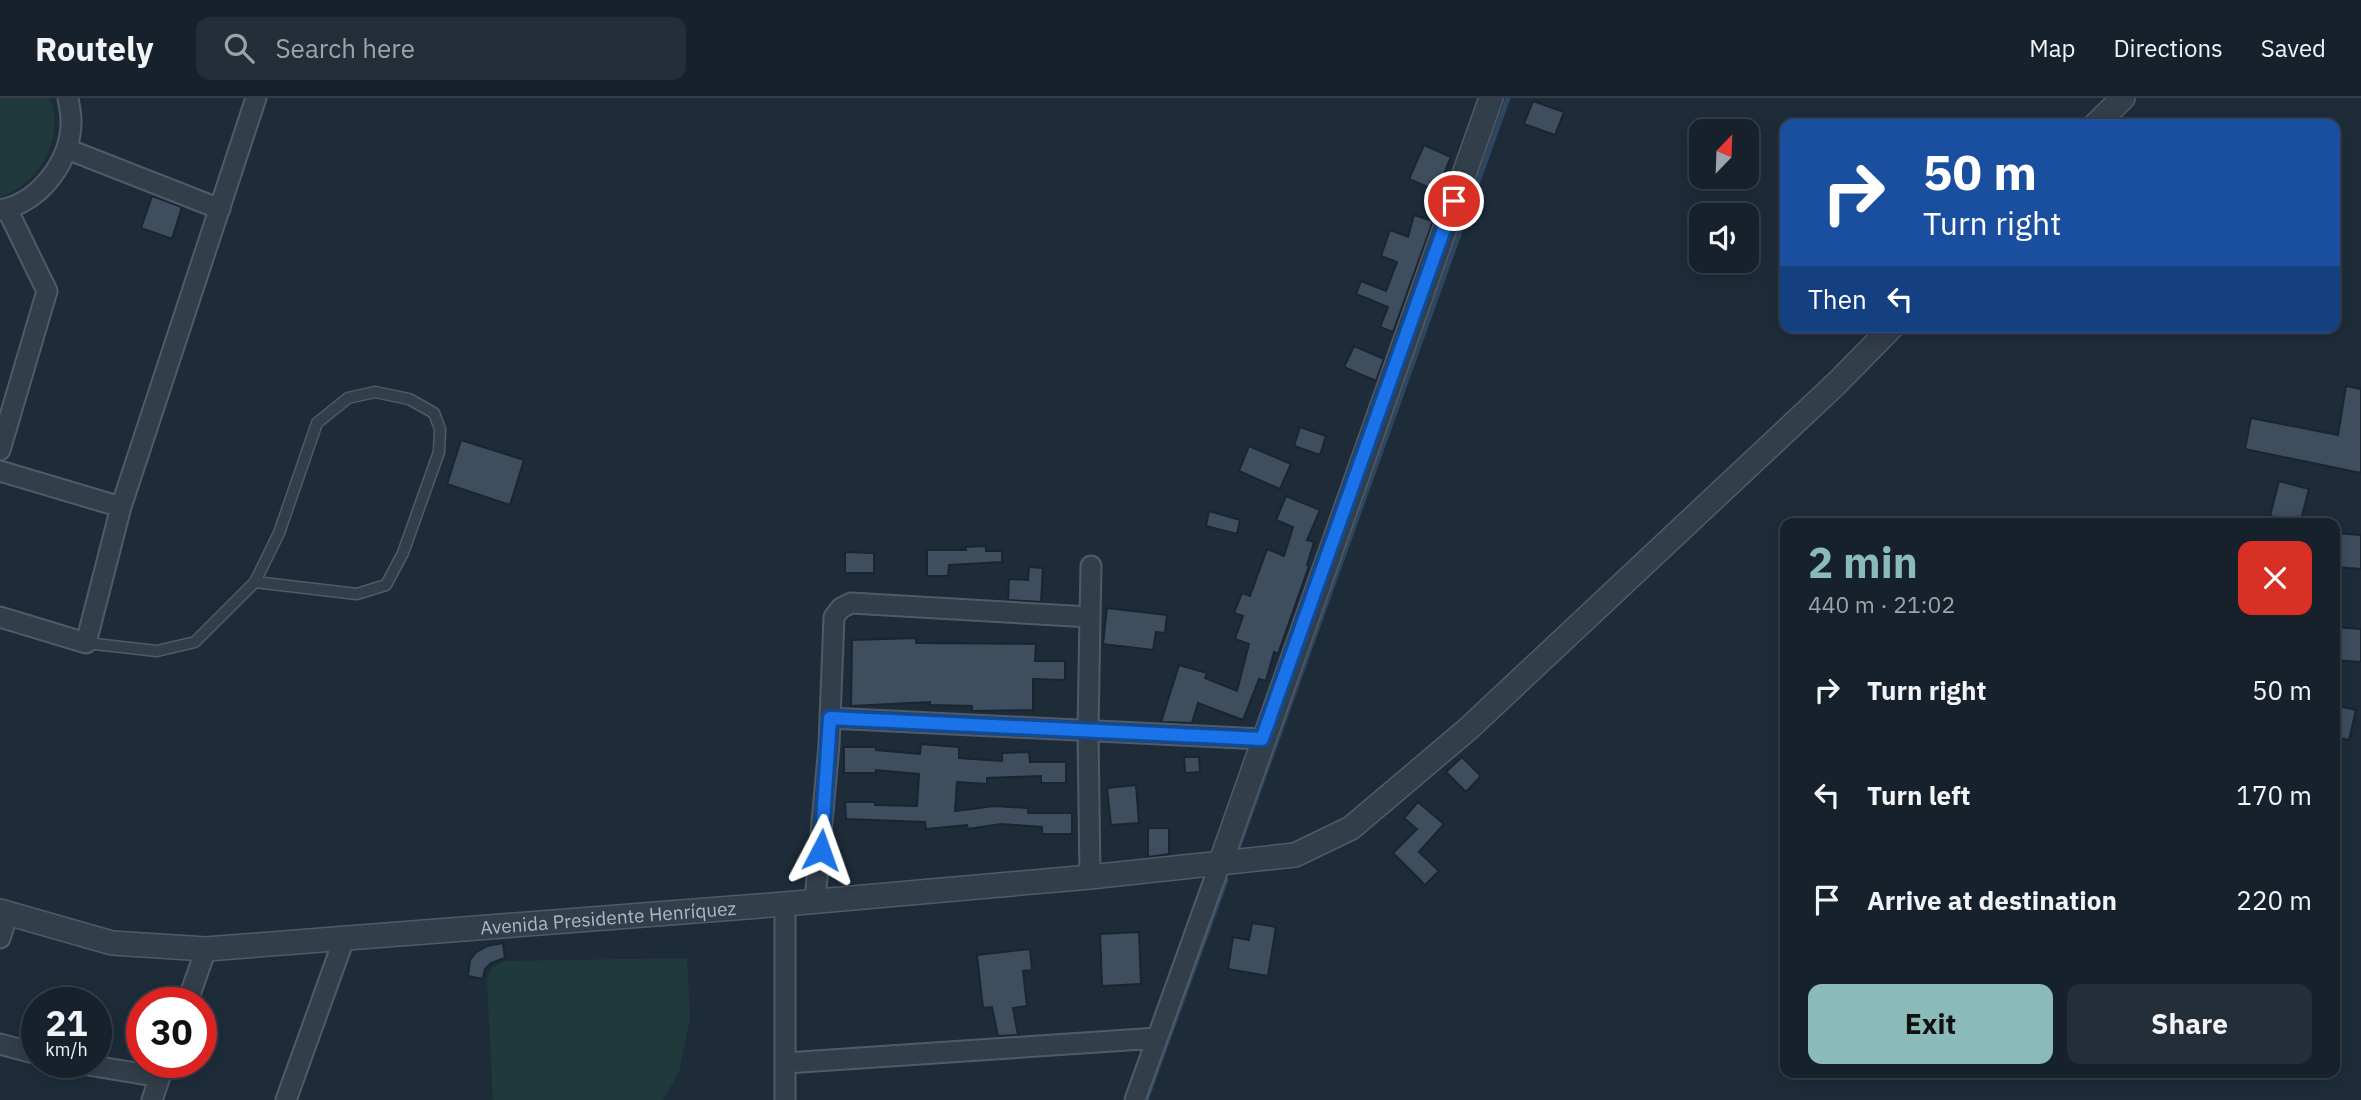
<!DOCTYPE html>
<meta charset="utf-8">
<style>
:root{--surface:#16212c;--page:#232e38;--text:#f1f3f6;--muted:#9ea3a9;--line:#353e48;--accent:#8bbbb9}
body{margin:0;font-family:"IBM Plex Sans",sans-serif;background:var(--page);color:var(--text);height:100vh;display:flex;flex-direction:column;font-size:26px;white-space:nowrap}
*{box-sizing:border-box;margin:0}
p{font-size:23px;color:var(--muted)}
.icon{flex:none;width:38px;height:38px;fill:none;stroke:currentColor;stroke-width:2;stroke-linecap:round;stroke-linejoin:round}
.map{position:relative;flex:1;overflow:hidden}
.side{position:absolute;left:1780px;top:420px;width:560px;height:560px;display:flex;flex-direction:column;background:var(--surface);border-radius:14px;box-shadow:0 4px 18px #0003,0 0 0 2px var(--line)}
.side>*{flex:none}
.guide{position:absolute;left:1780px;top:21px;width:560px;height:214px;border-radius:14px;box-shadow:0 4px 18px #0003,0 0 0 2px var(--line);background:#1a4fa0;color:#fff;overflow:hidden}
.needle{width:46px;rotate:23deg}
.controls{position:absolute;left:1689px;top:21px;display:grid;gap:14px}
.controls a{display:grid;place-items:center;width:70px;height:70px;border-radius:14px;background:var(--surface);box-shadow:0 4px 18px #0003,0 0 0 2px var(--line);font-size:35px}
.speed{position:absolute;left:21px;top:889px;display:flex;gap:14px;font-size:35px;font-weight:700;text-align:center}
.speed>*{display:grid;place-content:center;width:91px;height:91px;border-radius:50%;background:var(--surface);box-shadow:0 4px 18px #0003,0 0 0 2px var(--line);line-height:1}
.speed small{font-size:18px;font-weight:400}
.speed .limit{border:10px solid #d22;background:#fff;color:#111}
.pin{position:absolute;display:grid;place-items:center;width:60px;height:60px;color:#fff;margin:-30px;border:4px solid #fff;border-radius:50%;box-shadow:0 2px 7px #0007}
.me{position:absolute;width:77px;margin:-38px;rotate:4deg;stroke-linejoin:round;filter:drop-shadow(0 0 5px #0008)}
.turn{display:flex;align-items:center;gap:24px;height:147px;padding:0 28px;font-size:32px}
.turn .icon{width:91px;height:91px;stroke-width:2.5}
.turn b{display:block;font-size:49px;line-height:60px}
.then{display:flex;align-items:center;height:66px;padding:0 28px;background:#0003;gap:14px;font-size:26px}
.round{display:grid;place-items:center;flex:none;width:74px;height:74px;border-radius:14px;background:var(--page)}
.summary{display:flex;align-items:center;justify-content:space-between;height:119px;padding:0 28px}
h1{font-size:42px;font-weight:800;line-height:52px;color:var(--accent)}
.primary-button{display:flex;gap:14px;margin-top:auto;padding:14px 28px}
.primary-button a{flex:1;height:80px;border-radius:14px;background:var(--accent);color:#111;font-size:28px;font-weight:800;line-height:80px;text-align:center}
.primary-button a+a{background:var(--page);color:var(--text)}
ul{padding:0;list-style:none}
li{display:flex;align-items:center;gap:21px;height:105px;padding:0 28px}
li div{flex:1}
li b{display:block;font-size:26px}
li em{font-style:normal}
header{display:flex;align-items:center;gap:42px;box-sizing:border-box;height:98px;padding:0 35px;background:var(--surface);border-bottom:2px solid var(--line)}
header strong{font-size:33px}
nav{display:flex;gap:38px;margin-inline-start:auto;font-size:24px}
.search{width:490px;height:63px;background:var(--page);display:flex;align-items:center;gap:18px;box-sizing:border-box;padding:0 24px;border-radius:14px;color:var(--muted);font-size:26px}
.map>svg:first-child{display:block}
.green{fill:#203a3b}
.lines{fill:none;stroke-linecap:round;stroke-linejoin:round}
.stream{stroke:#2e4761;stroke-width:5}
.building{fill:#3e4e5f;stroke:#192530;stroke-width:2}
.service-casing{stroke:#4f5b68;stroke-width:13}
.minor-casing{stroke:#4f5b68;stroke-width:23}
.tertiary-casing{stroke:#4f5b68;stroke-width:26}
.service{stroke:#323e4a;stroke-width:10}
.minor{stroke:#323e4a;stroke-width:19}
.tertiary{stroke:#323e4a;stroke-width:23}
.route-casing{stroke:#114b97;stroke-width:18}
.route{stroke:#1a73e8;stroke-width:12}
.labels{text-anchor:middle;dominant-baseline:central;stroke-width:5;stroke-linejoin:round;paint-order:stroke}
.street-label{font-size:19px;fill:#acb8c7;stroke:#17232e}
</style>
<header>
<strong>Routely</strong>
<div class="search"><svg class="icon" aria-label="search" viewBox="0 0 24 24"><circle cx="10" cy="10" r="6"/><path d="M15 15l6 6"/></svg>Search here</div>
<nav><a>Map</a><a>Directions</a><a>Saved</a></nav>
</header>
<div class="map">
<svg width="2361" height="1002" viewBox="0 0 2361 1002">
<rect width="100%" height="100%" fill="#1e2c3a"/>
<!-- green -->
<path class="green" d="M 0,0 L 50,0 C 66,40 39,86 0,99 Z
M 687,860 L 690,920 L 679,974 L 663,1002 L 493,1002 L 487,881 L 492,869 L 505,863 Z"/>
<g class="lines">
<!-- stream -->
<path class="stream" d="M 1236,756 L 1508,0
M 1146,1002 L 1226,782"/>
</g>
<!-- building -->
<path class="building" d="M 1533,3 L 1564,14 L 1555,37 L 1524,26 Z
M 1424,47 L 1451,59 L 1437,93 L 1409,81 Z
M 152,98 L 182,109 L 172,141 L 141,130 Z
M 1414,117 L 1433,123 L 1393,234 L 1380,229 L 1388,209 L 1356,196 L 1361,183 L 1386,193 L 1397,164 L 1381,158 L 1390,132 L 1408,139 Z
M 1354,248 L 1384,261 L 1376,283 L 1344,269 Z
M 2346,288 L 2361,291 L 2361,375 L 2245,351 L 2251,320 L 2338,337 Z
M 1300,329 L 1326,338 L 1320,357 L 1294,348 Z
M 461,342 L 524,362 L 510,407 L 447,386 Z
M 1249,348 L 1291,366 L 1280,391 L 1239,373 Z
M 2279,383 L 2309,391 L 2300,425 L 2270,418 Z
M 1286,398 L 1320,412 L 1307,442 L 1314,444 L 1307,467 L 1309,468 L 1278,556 L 1274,554 L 1266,583 L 1259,581 L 1243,622 L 1198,605 L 1192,625 L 1161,624 L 1179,567 L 1207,575 L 1205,580 L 1237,593 L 1249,546 L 1235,541 L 1243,518 L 1234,515 L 1242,495 L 1250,498 L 1267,451 L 1284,458 L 1293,429 L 1276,422 Z
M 1209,413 L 1240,422 L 1237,436 L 1206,428 Z
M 2334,435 L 2361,437 L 2361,471 L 2334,469 Z
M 986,448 L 986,453 L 1002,453 L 1002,464 L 949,467 L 948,478 L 927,478 L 927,452 L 966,452 L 965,449 Z
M 845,454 L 874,455 L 874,475 L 845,475 Z
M 1029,469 L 1043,470 L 1041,504 L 1008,502 L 1009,481 L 1028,482 Z
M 1107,510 L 1167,517 L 1165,535 L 1156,534 L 1153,552 L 1103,546 Z
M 2334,529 L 2361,531 L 2361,564 L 2334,562 Z
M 916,540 L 916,545 L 1036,546 L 1035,563 L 1065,563 L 1065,582 L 1033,581 L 1033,612 L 972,613 L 972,608 L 930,607 L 930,604 L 851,608 L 852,542 Z
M 2334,607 L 2356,612 L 2349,642 L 2334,639 Z
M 921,646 L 959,649 L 959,660 L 1002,663 L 1002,655 L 1029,654 L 1030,664 L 1066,664 L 1066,685 L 1041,685 L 1041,678 L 987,680 L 987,686 L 957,684 L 955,713 L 994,708 L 1028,710 L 1028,715 L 1072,715 L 1072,736 L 1042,736 L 1042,729 L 1001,726 L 968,731 L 967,727 L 926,731 L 925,724 L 846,721 L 845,704 L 875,704 L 875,707 L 917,708 L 919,676 L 876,672 L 876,675 L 844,675 L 844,649 L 876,649 L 876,652 L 920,656 Z
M 1184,659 L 1199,659 L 1200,674 L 1185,675 Z
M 1462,659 L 1481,678 L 1466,694 L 1446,674 Z
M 1136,687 L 1139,725 L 1111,727 L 1107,690 Z
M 1418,704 L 1444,726 L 1419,754 L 1439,773 L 1425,787 L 1393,755 L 1417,731 L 1404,720 Z
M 1148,730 L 1169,730 L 1169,756 L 1148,759 Z
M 1252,825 L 1276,829 L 1268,878 L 1228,871 L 1233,839 L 1249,842 Z
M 1139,834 L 1141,886 L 1102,888 L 1100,836 Z
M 503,845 L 505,860 L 491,865 L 485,871 L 483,881 L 468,878 L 470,862 L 476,854 L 487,848 Z
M 1030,851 L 1032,872 L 1023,873 L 1027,908 L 1013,910 L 1018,937 L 998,938 L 992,909 L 983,910 L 977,857 Z"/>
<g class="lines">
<defs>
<path id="service" d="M 86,545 L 157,553 L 195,544 L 255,484 L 279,435 L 317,325 L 348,300 L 375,294 L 409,301 L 434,315 L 440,331 L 439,354 L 403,455 L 386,487 L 357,496 L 255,484"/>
<path id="minor" d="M 67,51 L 220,111
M 0,112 C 40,105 72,62 71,22 C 71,15 69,7 68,0
M 0,352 L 47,193 L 7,111
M 0,373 L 121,409
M 0,519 L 86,545 L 121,409 L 256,0
M 1090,519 L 1091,468
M 830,620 L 1262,641
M 815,802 L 829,647 L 834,519 L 841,510 L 851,505 L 1090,519 L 1088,633 L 1090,779
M 0,840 L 8,816
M 187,905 L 206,851
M 0,946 L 37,956
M 70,964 L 160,979
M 786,965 L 1157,940
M 152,1002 L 165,964
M 286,1002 L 344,841
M 785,1002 L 785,806
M 1135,1002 L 1220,766"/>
<g id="tertiary">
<path d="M 2096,26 L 2123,0"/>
<path d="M 1220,766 L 1491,0"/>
<path id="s1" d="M 0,813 L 112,845 L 206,851 L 785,806 L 1090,779 L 1295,757 L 1351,730 L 1468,631 L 1837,285 L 1892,229"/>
</g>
</defs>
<!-- service casing -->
<use href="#service" class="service-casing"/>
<!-- minor casing -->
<use href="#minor" class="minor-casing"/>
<!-- tertiary casing -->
<use href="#tertiary" class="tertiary-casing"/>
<!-- service -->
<use href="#service" class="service"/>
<!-- minor -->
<use href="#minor" class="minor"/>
<!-- tertiary -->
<use href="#tertiary" class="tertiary"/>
</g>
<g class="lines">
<defs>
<path id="route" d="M 821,752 L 830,620 L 1262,641 L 1454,103"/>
</defs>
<!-- route casing -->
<use href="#route" class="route-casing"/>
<!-- route -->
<use href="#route" class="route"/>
</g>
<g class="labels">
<!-- street labels -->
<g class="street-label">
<text stroke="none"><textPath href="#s1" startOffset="614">Avenida Presidente Henríquez</textPath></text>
</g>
</g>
</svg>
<div class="controls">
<a><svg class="needle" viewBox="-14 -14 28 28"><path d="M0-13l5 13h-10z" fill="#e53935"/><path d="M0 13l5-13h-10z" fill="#9ea3a9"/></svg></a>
<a><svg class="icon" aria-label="sound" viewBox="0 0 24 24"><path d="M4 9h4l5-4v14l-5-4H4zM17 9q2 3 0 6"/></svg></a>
</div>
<div class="speed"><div>21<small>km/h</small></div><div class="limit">30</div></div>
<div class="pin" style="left:1454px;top:103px;background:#d93025"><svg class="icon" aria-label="arrive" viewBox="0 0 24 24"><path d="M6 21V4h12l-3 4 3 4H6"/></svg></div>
<svg class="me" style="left:821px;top:752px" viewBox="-20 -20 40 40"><path d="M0-17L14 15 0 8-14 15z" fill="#1a73e8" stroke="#fff" stroke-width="4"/></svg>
<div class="guide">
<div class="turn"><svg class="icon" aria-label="right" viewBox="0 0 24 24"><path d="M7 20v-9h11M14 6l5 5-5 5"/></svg><div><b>50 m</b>Turn right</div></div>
<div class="then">Then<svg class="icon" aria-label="left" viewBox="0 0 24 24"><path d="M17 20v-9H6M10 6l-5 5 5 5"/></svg></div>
</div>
<section class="side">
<div class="summary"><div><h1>2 min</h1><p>440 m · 21:02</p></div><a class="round" style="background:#d93025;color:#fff"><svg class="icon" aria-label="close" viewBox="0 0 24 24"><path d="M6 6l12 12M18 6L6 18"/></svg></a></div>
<ul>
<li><svg class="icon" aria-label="right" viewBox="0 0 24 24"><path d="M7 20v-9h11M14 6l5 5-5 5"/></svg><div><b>Turn right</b></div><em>50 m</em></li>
<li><svg class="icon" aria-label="left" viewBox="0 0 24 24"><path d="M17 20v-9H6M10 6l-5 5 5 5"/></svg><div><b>Turn left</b></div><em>170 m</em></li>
<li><svg class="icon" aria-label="arrive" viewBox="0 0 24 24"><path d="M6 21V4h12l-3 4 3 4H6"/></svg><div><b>Arrive at destination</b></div><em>220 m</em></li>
</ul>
<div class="primary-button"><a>Exit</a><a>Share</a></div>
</section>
</div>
